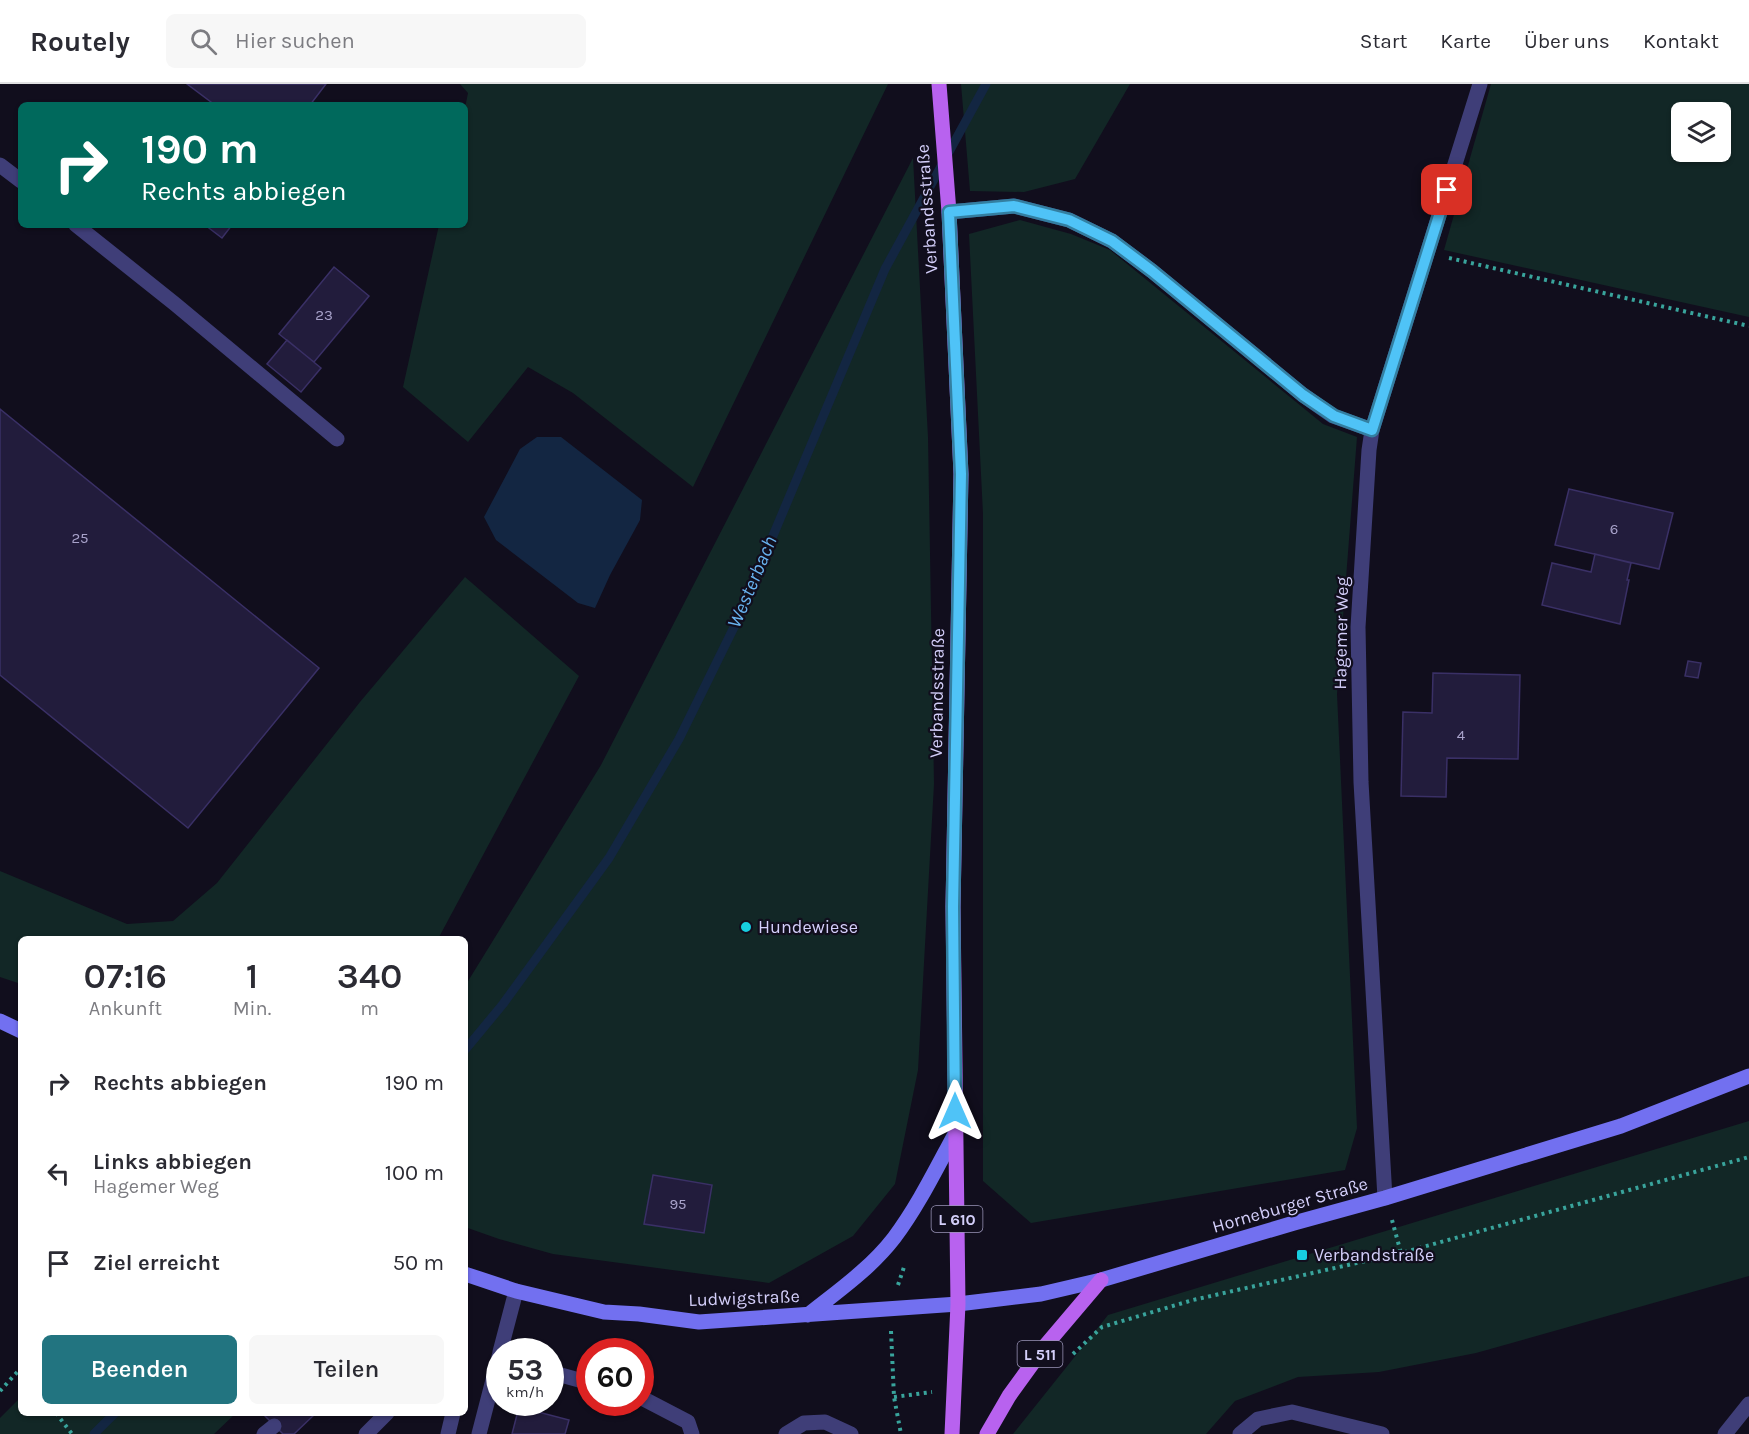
<!DOCTYPE html>
<html lang="de">
<meta charset="utf-8">
<style>
:root{--surface:#fff;--page:#f7f7f7;--text:#2b2b33;--muted:#7c7c81;--line:#e1e1e2;--accent:#227480}
body{margin:0;font-family:Karla,sans-serif;background:var(--page);color:var(--text);height:100vh;display:flex;flex-direction:column;font-size:22px;white-space:nowrap}
*{box-sizing:border-box;margin:0}
p{font-size:20px;color:var(--muted)}
.icon{flex:none;width:33px;height:33px;fill:none;stroke:currentColor;stroke-width:2;stroke-linecap:round;stroke-linejoin:round}
.map{position:relative;flex:1;overflow:hidden}
.details{position:absolute;left:18px;top:852px;width:450px;height:480px;display:flex;flex-direction:column;background:var(--surface);border-radius:9px;box-shadow:0 2px 4px #0004}
.details>*{flex:none}
.hud{position:absolute;left:18px;top:18px;width:450px;height:126px;border-radius:9px;box-shadow:0 2px 4px #0004;background:#00695c;color:#fff;overflow:hidden}
.fabs{position:absolute;left:1671px;top:18px;display:grid;gap:12px}
.fabs a{display:grid;place-items:center;width:60px;height:60px;border-radius:9px;background:var(--surface);box-shadow:0 2px 4px #0004;font-size:30px}
.speed{position:absolute;left:486px;top:1254px;display:flex;gap:12px;font-size:30px;font-weight:700;text-align:center}
.speed>*{display:grid;place-content:center;width:78px;height:78px;border-radius:50%;background:var(--surface);box-shadow:0 2px 4px #0004;line-height:1}
.speed small{font-size:15px;font-weight:400}
.speed .limit{border:9px solid #d22;background:#fff;color:#111}
.pin{position:absolute;display:grid;place-items:center;width:51px;height:51px;color:#fff;margin:-26px;border-radius:12px;box-shadow:0 3px 9px #0006}
.me{position:absolute;width:66px;margin:-33px;rotate:0deg;stroke-linejoin:round;filter:drop-shadow(0 0 4px #0008)}
.turn{display:flex;align-items:center;gap:21px;height:126px;padding:0 24px;font-size:27px}
.turn .icon{width:78px;height:78px;stroke-width:2.5}
.turn b{display:block;font-size:42px;line-height:51px}
.eta{display:flex;justify-content:space-evenly;align-items:center;height:102px;text-align:center}
.eta b{font-size:36px;font-weight:600;line-height:42px}
.primary-button{display:flex;gap:12px;margin-top:auto;padding:12px 24px}
.primary-button a{flex:1;height:69px;border-radius:9px;background:var(--accent);color:#fff;font-size:24px;font-weight:600;line-height:69px;text-align:center}
.primary-button a+a{background:var(--page);color:var(--text)}
ul{padding:0;list-style:none}
li{display:flex;align-items:center;gap:18px;height:90px;padding:0 24px}
li div{flex:1}
li b{display:block;font-size:22px}
li em{font-style:normal}
header{display:flex;align-items:center;gap:36px;box-sizing:border-box;height:84px;padding:0 30px;background:var(--surface);border-bottom:2px solid var(--line)}
header strong{font-size:28px}
nav{display:flex;gap:33px;margin-inline-start:auto;font-size:21px}
.search{width:420px;height:54px;background:var(--page);display:flex;align-items:center;gap:15px;box-sizing:border-box;padding:0 21px;border-radius:9px;color:var(--muted);font-size:22px}
.map>svg:first-child{display:block}
.green{fill:#122726;fill-rule:evenodd}
.water{fill:#132642}
.lines{fill:none;stroke-linecap:round;stroke-linejoin:round}
.stream{stroke:#132642;stroke-width:9}
.building{fill:#221c3c;stroke:#3a3066;stroke-width:1.5}
.path{stroke:#39a49c;stroke-width:4;stroke-dasharray:3 4.5;stroke-linecap:butt}
.lane{stroke:#3f3e78;stroke-width:15}
.street{stroke:#3f3e78;stroke-width:15}
.secondary{stroke:#7270f0;stroke-width:15}
.primary{stroke:#b862ef;stroke-width:15}
.route-casing{stroke:#337fa1;stroke-width:15}
.route{stroke:#4fc3f7;stroke-width:10}
.poi-dot{fill:#17cddf;stroke:#110e1d;stroke-width:2}
.labels{text-anchor:middle;dominant-baseline:central;stroke-width:4.5;stroke-linejoin:round;paint-order:stroke}
.number-label{font-size:15px;fill:#a8a2ca}
.shield{fill:#110e1d;stroke:#9a95b8;stroke-width:1.5}
.shield-label{font-size:16px;font-weight:bold;fill:#d4cffa}
.street-label{font-size:18px;fill:#d4cffa;stroke:#110e1d}
.poi-label{font-size:18px;fill:#d4cffa;stroke:#110e1d;text-anchor:start}
.water-label{font-size:20px;font-style:italic;fill:#68b2ef;stroke:#110e1d}
</style>
<header>
<strong>Routely</strong>
<div class="search"><svg class="icon" aria-label="search" viewBox="0 0 24 24"><circle cx="10" cy="10" r="6"/><path d="M15 15l6 6"/></svg>Hier suchen</div>
<nav><a>Start</a><a>Karte</a><a>Über uns</a><a>Kontakt</a></nav>
</header>
<div class="map">
<svg width="1749" height="1350" viewBox="0 0 1749 1350">
<rect width="100%" height="100%" fill="#110e1d"/>
<!-- green -->
<path class="green" d="M 460,0 L 888,0 L 693,403 L 573,309 L 528,283 L 468,358 L 403,303 L 439,141 L 465,141 L 465,24 L 468,9 Z
M 961,0 L 1130,0 L 1075,95 L 1024,108 L 970,107 Z
M 1491,0 L 1749,0 L 1749,233 L 1444,166 ZM 1720,28 L 1720,68 L 1682,68 L 1682,28 Z
M 913,74 L 928,353 L 934,700 L 918,986 L 895,1100 L 853,1152 L 769,1199 L 553,1170 L 499,1155 L 465,1143 L 465,902 L 601,681 Z
M 1020,136 L 1071,150 L 1110,166 L 1323,340 L 1357,353 L 1337,610 L 1357,1044 L 1345,1086 L 1031,1139 L 983,1097 L 983,430 L 969,150 Z
M 465,493 L 579,592 L 438,855 L 21,855 L 21,900 L 0,893 L 0,787 L 127,840 L 173,837 L 217,799 L 360,618 Z
M 1749,1037 L 1749,1192 L 1476,1269 L 1379,1288 L 1298,1293 L 1235,1317 L 1206,1350 L 1013,1350 L 1108,1231 Z
M 21,1313 L 21,1329 L 236,1329 L 214,1350 L 0,1350 L 0,1334 Z"/>
<!-- water -->
<path class="water" d="M 537,353 L 561,353 L 642,416 L 640,436 L 610,491 L 595,524 L 578,519 L 496,456 L 484,433 L 520,365 Z"/>
<g class="lines">
<!-- stream -->
<path class="stream" d="M 465,966 L 503,920 L 609,774 L 679,655 L 738,535 L 885,185 L 986,0
M 94,1350 L 115,1329"/>
</g>
<!-- building -->
<path class="building" d="M 187,0 L 326,0 L 310,21 L 215,21 Z
M 205,141 L 232,141 L 222,154 Z
M 334,183 L 369,212 L 314,278 L 279,250 Z
M 287,256 L 321,284 L 301,308 L 267,280 Z
M 0,325 L 319,584 L 188,744 L 0,591 Z
M 1569,405 L 1673,429 L 1659,485 L 1555,461 Z
M 1595,470 L 1631,479 L 1627,496 L 1629,496 L 1620,540 L 1542,521 L 1552,479 L 1591,488 Z
M 1688,577 L 1701,579 L 1698,594 L 1685,592 Z
M 1433,589 L 1520,591 L 1518,675 L 1447,674 L 1446,713 L 1401,712 L 1403,628 L 1432,629 Z
M 653,1091 L 712,1101 L 704,1149 L 644,1140 Z
M 519,1323 L 569,1336 L 565,1350 L 512,1350 Z
M 262,1329 L 316,1329 L 294,1350 L 283,1350 Z"/>
<g class="lines">
<!-- path -->
<path class="path" d="M 1449,174 L 1749,242
M 1392,1136 L 1401,1169 L 1749,1073
M 898,1201 L 905,1180
M 891,1247 L 894,1313 L 901,1350
M 1073,1270 L 1102,1243 L 1193,1216 L 1401,1169
M 0,1307 L 21,1284
M 894,1313 L 932,1308
M 56,1329 L 72,1350"/>
<!-- lane -->
<path class="lane" d="M 0,81 L 21,97
M 949,128 L 1014,122 L 1069,136 L 1112,157 L 1152,187 L 1303,311 L 1333,332 L 1372,346
M 76,141 L 175,220 L 337,355
M 500,1268 L 516,1207
M 550,1288 L 590,1299
M 640,1313 L 688,1338 L 692,1350
M 264,1350 L 274,1342
M 366,1350 L 387,1329
M 448,1350 L 453,1329
M 479,1350 L 500,1269
M 786,1350 L 804,1339 L 825,1338 L 851,1350
M 1240,1350 L 1258,1335 L 1292,1328 L 1382,1350
M 1725,1350 L 1749,1320"/>
<!-- street -->
<path class="street" d="M 1385,1114 L 1361,698 L 1358,543 L 1369,366 L 1372,346 L 1480,0"/>
<!-- secondary -->
<path class="secondary" d="M 0,937 L 21,947
M 465,1190 L 516,1207 L 604,1228 L 639,1230 L 699,1238 L 958,1220 L 1041,1210 L 1101,1196 L 1294,1139 L 1385,1114 L 1621,1042 L 1749,992
M 808,1231 C 838,1207 870,1185 894,1154 C 918,1122 936,1085 955,1050"/>
<!-- primary -->
<path class="primary" d="M 939,0 L 949,128 L 961,390 L 953,823 L 958,1220 L 952,1350
M 987,1350 L 1009,1312 L 1045,1262 L 1101,1196"/>
</g>
<g class="lines">
<defs>
<path id="route" d="M 955,1027 L 953,823 L 961,390 L 949,128 L 1014,122 L 1069,136 L 1112,157 L 1152,187 L 1303,311 L 1334,332 L 1372,346 L 1447,106"/>
</defs>
<!-- route casing -->
<use href="#route" class="route-casing"/>
<!-- route -->
<use href="#route" class="route"/>
</g>
<!-- markers -->
<g class="poi-dot">
<circle cx="746" cy="843" r="6"/>
<rect x="1296" y="1165" width="12" height="12" rx="3"/>
</g>
<g class="labels">
<!-- number labels -->
<g class="number-label">
<text x="324" y="231">23</text>
<text x="1614" y="445">6</text>
<text x="80" y="454">25</text>
<text x="1461" y="651">4</text>
<text x="678" y="1120">95</text>
</g>
<!-- shield labels -->
<g class="shield">
<rect x="931.5" y="1122" width="51" height="26" rx="4.5"/>
<rect x="1017.5" y="1257" width="45" height="26" rx="4.5"/>
</g>
<g class="shield-label">
<text x="957" y="1135">L 610</text>
<text x="1040" y="1270">L 511</text>
</g>
<!-- street labels -->
<g class="street-label">
<text transform="translate(927 125) rotate(-94)">Verbandsstraße</text>
<text transform="translate(1341 549) rotate(-89)">Hagemer Weg</text>
<text transform="translate(937 609) rotate(-89)">Verbandsstraße</text>
<text transform="translate(1290 1121) rotate(-16)">Horneburger Straße</text>
<text transform="translate(744 1214) rotate(-2)">Ludwigstraße</text>
</g>
<!-- poi labels -->
<g class="poi-label">
<text x="758" y="843">Hundewiese</text>
<text x="1314" y="1171">Verbandstraße</text>
</g>
<!-- water labels -->
<g class="water-label">
<text transform="translate(752 498) rotate(-67)">Westerbach</text>
</g>
</g>
</svg>
<div class="fabs">
<a><svg class="icon" aria-label="layers" viewBox="0 0 24 24"><path d="M12 4l9 5-9 5-9-5zM3 14l9 5 9-5"/></svg></a>
</div>
<div class="speed"><div>53<small>km/h</small></div><div class="limit">60</div></div>
<div class="pin" style="left:1447px;top:106px;background:#d93025"><svg class="icon" aria-label="arrive" viewBox="0 0 24 24"><path d="M6 21V4h12l-3 4 3 4H6"/></svg></div>
<svg class="me" style="left:955px;top:1027px" viewBox="-20 -20 40 40"><path d="M0-17L14 15 0 8-14 15z" fill="#4fc3f7" stroke="#fff" stroke-width="4"/></svg>
<div class="hud">
<div class="turn"><svg class="icon" aria-label="right" viewBox="0 0 24 24"><path d="M7 20v-9h11M14 6l5 5-5 5"/></svg><div><b>190 m</b>Rechts abbiegen</div></div>
</div>
<section class="details">
<div class="eta">
<div><b>07:16</b><p>Ankunft</p></div>
<div><b>1</b><p>Min.</p></div>
<div><b>340</b><p>m</p></div>
</div>
<ul>
<li><svg class="icon" aria-label="right" viewBox="0 0 24 24"><path d="M7 20v-9h11M14 6l5 5-5 5"/></svg><div><b>Rechts abbiegen</b></div><em>190 m</em></li>
<li><svg class="icon" aria-label="left" viewBox="0 0 24 24"><path d="M17 20v-9H6M10 6l-5 5 5 5"/></svg><div><b>Links abbiegen</b><p>Hagemer Weg</p></div><em>100 m</em></li>
<li><svg class="icon" aria-label="arrive" viewBox="0 0 24 24"><path d="M6 21V4h12l-3 4 3 4H6"/></svg><div><b>Ziel erreicht</b></div><em>50 m</em></li>
</ul>
<div class="primary-button"><a>Beenden</a><a>Teilen</a></div>
</section>
</div>
